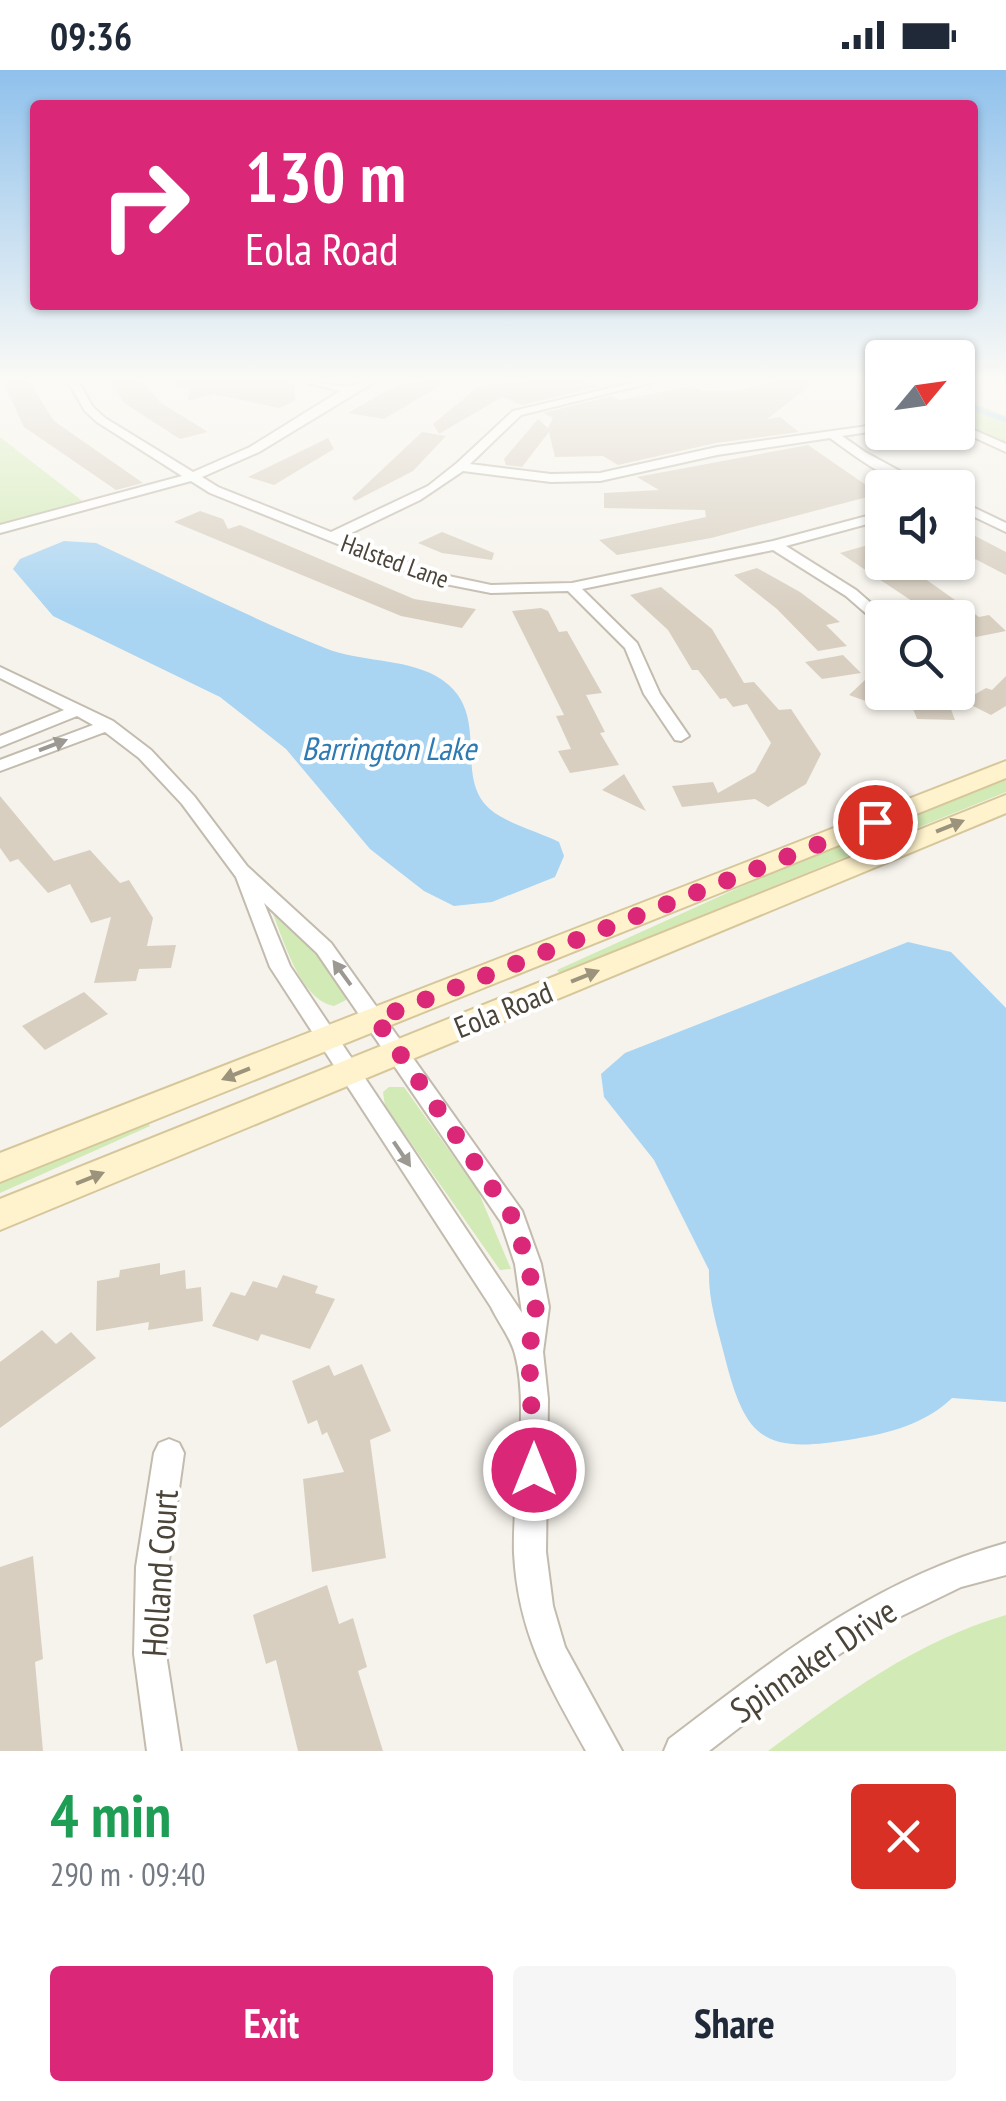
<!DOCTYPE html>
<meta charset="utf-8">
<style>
:root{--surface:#fff;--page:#f6f6f7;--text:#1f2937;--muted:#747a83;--accent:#db2777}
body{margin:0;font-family:"PT Sans Narrow",sans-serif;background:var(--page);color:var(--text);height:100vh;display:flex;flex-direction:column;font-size:38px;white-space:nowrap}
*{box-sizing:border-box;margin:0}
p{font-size:32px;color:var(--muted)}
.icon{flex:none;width:55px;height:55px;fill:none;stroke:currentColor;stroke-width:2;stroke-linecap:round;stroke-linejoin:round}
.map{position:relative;height:1681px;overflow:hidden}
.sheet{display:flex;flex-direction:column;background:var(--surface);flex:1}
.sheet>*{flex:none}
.guide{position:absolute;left:30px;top:30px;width:948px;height:210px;border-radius:10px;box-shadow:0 2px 8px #0004;background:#db2777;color:#fff;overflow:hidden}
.needle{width:65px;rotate:61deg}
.tools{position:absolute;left:865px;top:270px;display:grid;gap:20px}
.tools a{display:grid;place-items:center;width:110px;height:110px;border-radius:10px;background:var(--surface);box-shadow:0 2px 8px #0004;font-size:50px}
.pin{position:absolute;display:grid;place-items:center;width:85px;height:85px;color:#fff;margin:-42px;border:5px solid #fff;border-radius:50%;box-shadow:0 2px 10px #0007}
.me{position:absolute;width:110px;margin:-55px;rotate:0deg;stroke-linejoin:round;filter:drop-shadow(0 0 8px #0008)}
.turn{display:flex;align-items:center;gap:35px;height:210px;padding:0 50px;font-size:45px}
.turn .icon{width:130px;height:130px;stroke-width:2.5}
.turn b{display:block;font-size:70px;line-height:85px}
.round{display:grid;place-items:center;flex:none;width:105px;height:105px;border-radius:10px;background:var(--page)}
.overview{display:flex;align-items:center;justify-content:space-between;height:170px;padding:0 50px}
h1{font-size:60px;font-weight:700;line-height:75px;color:#1e9e55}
.action{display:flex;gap:20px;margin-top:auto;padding:20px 50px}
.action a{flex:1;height:115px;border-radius:10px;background:var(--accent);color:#fff;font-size:40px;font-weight:700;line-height:115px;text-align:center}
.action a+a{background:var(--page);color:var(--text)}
.status{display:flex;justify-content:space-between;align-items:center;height:70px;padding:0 50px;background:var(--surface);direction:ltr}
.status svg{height:28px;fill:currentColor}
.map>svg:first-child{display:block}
.green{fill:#d2eab5}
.water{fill:#a9d4f2}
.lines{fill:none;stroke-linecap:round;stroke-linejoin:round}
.stream{stroke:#a9d4f2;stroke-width:5}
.building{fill:#d8cfc1}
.street-casing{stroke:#c2bbae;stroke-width:4}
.secondary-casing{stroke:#d6c79b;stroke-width:4}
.street{fill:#fff;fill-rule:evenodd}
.secondary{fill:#fff3cd;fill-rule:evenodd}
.oneway{fill:#9c9892}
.oneway2{fill:#9c937c}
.route{stroke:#db2777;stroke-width:18;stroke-dasharray:0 32.4}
.labels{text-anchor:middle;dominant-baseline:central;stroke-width:8;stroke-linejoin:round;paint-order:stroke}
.far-street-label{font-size:25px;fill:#4b4439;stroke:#fff}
.street-label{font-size:30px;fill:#4b4439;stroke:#fff}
.water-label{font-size:32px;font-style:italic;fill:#2e7ab2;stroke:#fff}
.near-street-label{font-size:35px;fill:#4b4439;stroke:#fff}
</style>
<div class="status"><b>09:36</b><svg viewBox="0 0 49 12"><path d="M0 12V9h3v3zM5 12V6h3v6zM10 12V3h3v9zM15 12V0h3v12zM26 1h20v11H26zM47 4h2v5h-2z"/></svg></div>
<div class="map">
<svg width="1006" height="1681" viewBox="0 0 1006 1681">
<rect width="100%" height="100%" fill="#f6f3ec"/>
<!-- green -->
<path class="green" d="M 958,327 L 1006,346 L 1006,373 L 958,352 Z
M 0,367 L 85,433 L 0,455 Z
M 1006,710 L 1006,722 L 559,903 L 557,900 L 747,814 Z
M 278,843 L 318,880 L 347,924 L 346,930 L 334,936 C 301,930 284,872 273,844 Z
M 389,1017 L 404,1017 L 478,1121 L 511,1199 L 500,1200 L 385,1036 L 383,1022 Z
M 148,1053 L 150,1056 L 0,1123 L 0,1112 Z
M 1006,1545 L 1006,1681 L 768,1681 C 842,1626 917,1571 1006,1545 Z"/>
<!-- water -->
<path class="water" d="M 64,471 L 96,473 C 172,508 248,547 325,578 C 359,592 403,588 436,606 C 496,640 450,706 491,740 C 508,754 539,762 559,772 L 564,786 L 555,807 L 492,832 L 454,836 L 424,821 L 370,779 L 286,679 L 220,627 L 53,546 L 13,499 L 20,489 Z
M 908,872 L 951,882 L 1006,938 L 1006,1332 L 952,1328 C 925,1354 890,1363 854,1369 C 764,1384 746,1372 724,1284 C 717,1256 708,1229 709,1200 L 654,1090 L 604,1027 L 601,1004 L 625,983 Z"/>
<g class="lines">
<!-- stream -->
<path class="stream" d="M 958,332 L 1006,350"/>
</g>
<!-- building -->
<path class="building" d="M 27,308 L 54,351 L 143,413 L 116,420 L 24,357 L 2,310 Z
M 107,308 L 140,308 L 161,333 L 208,362 L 180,369 L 124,333 Z
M 175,308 L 284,308 L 294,313 L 295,331 L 279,338 L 213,324 L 188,331 L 190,318 L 174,314 Z
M 425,308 L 453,308 L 384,349 L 348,343 L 388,320 Z
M 540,308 L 579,308 L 597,317 L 522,335 L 502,327 L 439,364 L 433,354 L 478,317 Z
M 784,308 L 820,308 L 767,349 L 780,347 L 799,362 L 716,373 L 618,395 L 603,386 L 555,387 L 549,362 L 522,397 L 506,395 L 504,389 L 538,349 L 548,358 L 553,348 L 543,343 L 612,326 L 620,330 L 693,316 L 703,321 L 742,320 Z
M 422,362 L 446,366 L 413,401 L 355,431 L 352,428 Z
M 328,368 L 334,379 L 274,415 L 248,407 Z
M 808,375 L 879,424 L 711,468 L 617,485 L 599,470 L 706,447 L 705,440 L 604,438 L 604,423 L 659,420 L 637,407 Z
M 200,441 L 223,449 L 228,459 L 240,455 L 414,529 L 476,539 L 462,558 L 401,546 L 174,452 Z
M 958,457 L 1006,482 L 1006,505 L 958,480 Z
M 442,462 L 494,483 L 492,490 L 442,483 L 418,473 Z
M 868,475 L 882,483 L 882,492 L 907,496 L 979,547 L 989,545 L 1006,561 L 976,567 L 958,553 L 958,548 L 936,547 L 840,483 Z
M 757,498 L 800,522 L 840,552 L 826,555 L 847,576 L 818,581 L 777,539 L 734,505 Z
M 661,517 L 712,559 L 744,613 L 754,612 L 779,640 L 791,639 L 821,684 L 806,714 L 768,737 L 755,729 L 682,737 L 672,716 L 713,712 L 718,723 L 755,702 L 771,673 L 747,634 L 733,637 L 726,628 L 720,629 L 698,600 L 692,600 L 668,560 L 630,525 Z
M 541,538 L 548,541 L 559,562 L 567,561 L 602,623 L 586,625 L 605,662 L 600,663 L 619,695 L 570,703 L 558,681 L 571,679 L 556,646 L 564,645 L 512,541 Z
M 843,585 L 861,603 L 822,609 L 805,592 Z
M 1006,606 L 1006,636 L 991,645 L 963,631 L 986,618 L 992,620 Z
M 865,610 L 882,615 L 882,637 L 849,625 Z
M 908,626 L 946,626 L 955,650 L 917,649 Z
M 624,704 L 646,741 L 602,720 Z
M 0,726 L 54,791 L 90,780 L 120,813 L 129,810 L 153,848 L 147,876 L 176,875 L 171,898 L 139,899 L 136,911 L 94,913 L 111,847 L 91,853 L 70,814 L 48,823 L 18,789 L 10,792 L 0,778 Z
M 84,922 L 108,944 L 45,980 L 22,956 Z
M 160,1193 L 160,1205 L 185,1200 L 186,1219 L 201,1217 L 203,1251 L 148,1260 L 149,1252 L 96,1261 L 97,1211 L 119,1207 L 120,1200 Z
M 283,1205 L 318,1216 L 315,1223 L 335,1229 L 310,1279 L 261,1264 L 258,1271 L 212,1256 L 231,1222 L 245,1226 L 253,1211 L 277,1218 Z
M 42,1260 L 56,1274 L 71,1262 L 96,1288 L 0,1358 L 0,1292 Z
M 362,1294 L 391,1361 L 370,1370 L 386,1488 L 312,1502 L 303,1409 L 344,1402 L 327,1362 L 322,1365 L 317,1350 L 308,1354 L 292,1311 L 329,1295 L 334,1306 Z
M 33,1486 L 43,1589 L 35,1592 L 43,1681 L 0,1681 L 0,1497 Z
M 327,1515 L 339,1554 L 353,1548 L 367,1597 L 358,1601 L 383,1681 L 298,1681 L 276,1590 L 266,1594 L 253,1545 Z"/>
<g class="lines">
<defs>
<path id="street" d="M 66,308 L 76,308 L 93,337 L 105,348 L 193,402 L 250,377 L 340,321 L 288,308 C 307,308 332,318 348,316 C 360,315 368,308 381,308 L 259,382 L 202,407 L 218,417 L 331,462 L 428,416 L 457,393 L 513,341 L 653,308 L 670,308 L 521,345 L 470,394 L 551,404 L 600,403 L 717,377 L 882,354 L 882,360 L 842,366 L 865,382 L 931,418 C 895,418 858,388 830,368 L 717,385 L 600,411 L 551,412 L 463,401 L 420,430 L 343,467 L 439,504 L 491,515 L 572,513 L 773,471 L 882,442 L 882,450 L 786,476 L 856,520 L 887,547 L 882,548 L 882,554 L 877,553 L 846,526 L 773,480 L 582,519 L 637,573 L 660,624 L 689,666 L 681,671 L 675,670 L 644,624 L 625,578 L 568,521 L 491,523 L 430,511 L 210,423 L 191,411 L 0,463 L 0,455 L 182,406 L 97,352 L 85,341 Z
M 870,308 L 881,308 L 882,316 Z
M 958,353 L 1006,374 L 1006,382 L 958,360 Z
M 958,430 L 1006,453 L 1006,462 L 958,439 Z
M 0,597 L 113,651 L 151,680 L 194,726 L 247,796 L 331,873 L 522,1141 L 541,1194 L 549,1237 L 543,1282 L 548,1329 L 546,1482 L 553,1536 L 565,1577 L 622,1681 L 586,1681 C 548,1613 518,1563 514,1483 C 512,1424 530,1339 515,1284 C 511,1268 498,1252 491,1237 L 270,897 L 236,807 L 182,734 L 139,688 L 105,662 L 0,701 L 0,690 L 93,655 L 77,646 L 0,677 L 0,666 L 64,640 L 0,608 ZM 264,833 L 317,883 L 501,1152 L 515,1194 L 522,1243 L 290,896 Z
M 169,1369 L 179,1373 L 184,1383 L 168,1497 L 166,1584 L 181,1681 L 147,1681 L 134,1584 L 136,1497 L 154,1383 L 159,1373 Z
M 1006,1473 L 1006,1505 L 961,1517 L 887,1553 L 806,1606 L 709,1681 L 664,1681 L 669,1669 C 777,1587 873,1510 1006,1473 Z"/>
<path id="secondary" d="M 1006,691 L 1006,708 L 0,1112 L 0,1083 Z
M 1006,725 L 1006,743 L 0,1160 L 0,1129 Z"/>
</defs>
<!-- street casing -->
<use href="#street" class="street-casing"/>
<!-- secondary casing -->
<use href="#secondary" class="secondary-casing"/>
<!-- street -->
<use href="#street" class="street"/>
<!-- secondary -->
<use href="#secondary" class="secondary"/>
</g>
<!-- one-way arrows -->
<defs><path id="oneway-solid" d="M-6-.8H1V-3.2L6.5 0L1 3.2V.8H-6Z" transform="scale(2.5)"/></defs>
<g class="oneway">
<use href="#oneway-solid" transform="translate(53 675) rotate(-21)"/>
<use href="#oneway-solid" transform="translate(342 903) rotate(-126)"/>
<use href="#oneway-solid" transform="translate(402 1084) rotate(56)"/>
</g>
<g class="oneway2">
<use href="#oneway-solid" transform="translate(950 756) rotate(-22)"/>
<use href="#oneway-solid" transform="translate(585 906) rotate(-22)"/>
<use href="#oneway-solid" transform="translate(236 1004) rotate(158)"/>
<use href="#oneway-solid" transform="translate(90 1108) rotate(-22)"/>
</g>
<!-- sky -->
<linearGradient id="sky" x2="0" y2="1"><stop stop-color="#8fc1ec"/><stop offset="0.57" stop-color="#fbfaf6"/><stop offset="1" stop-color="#fbfaf6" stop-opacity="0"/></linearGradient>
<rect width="1006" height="543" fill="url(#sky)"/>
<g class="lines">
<!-- route -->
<path class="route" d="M 534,1400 L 529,1282 L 536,1236 L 528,1194 L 513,1148 L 376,949 L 875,752"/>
</g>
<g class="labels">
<!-- far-street labels -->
<g class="far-street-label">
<text transform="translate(395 491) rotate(20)">Halsted Lane</text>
</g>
<!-- street labels -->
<g class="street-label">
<text transform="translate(503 939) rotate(-22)">Eola Road</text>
</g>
<!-- water labels -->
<g class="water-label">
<text x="389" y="678">Barrington Lake</text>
</g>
<!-- near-street labels -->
<g class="near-street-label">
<text transform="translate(159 1503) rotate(-86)">Holland Court</text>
<text transform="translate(813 1590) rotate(-34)">Spinnaker Drive</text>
</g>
</g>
</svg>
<div class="tools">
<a><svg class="needle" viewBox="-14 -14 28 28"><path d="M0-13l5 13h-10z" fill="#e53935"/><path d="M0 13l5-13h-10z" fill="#747a83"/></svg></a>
<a><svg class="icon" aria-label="sound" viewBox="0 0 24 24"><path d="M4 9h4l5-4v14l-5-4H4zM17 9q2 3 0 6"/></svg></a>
<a><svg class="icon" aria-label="search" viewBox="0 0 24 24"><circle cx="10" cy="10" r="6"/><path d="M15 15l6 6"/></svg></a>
</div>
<div class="pin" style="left:875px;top:752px;background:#d93025"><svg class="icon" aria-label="arrive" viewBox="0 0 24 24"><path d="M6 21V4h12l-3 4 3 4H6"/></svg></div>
<svg class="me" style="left:534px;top:1400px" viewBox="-20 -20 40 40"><circle r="17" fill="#db2777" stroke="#fff" stroke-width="3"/><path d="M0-11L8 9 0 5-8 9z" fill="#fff"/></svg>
<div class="guide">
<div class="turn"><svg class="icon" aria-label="right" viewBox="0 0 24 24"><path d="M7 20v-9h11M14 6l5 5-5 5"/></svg><div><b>130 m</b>Eola Road</div></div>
</div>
</div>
<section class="sheet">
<div class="overview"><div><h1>4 min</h1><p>290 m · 09:40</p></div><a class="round" style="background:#d93025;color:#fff"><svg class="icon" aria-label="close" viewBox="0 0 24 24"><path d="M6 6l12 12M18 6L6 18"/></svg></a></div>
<div class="action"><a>Exit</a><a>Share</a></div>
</section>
